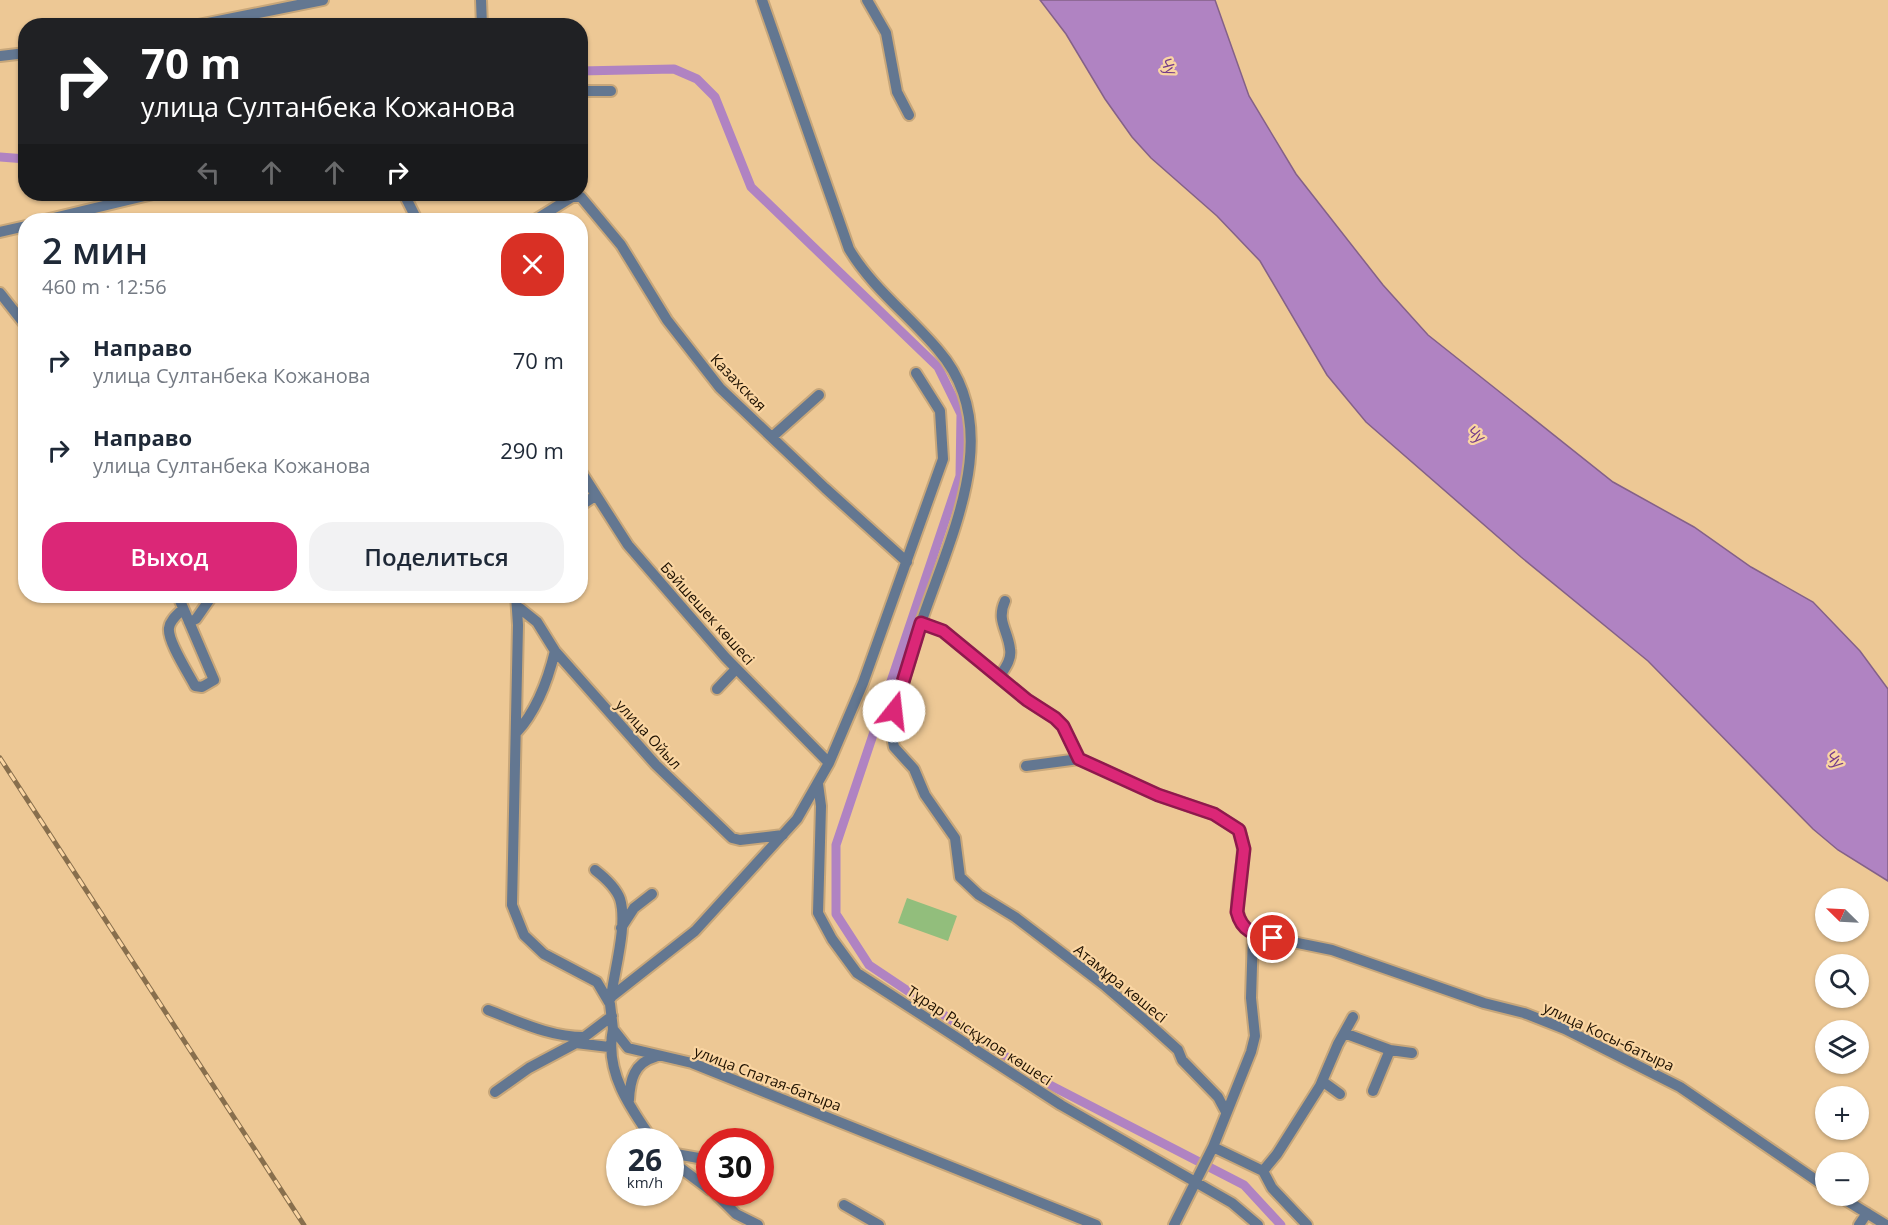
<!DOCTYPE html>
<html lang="ru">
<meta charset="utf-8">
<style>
:root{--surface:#fff;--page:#f2f2f3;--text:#1f2937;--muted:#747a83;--accent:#db2777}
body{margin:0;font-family:"Open Sans",sans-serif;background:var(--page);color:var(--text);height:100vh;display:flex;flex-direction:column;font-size:22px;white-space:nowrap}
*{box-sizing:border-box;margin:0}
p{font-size:20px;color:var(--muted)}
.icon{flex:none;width:33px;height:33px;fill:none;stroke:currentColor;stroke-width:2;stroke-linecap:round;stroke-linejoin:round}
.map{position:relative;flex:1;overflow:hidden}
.drawer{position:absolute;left:18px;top:213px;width:570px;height:390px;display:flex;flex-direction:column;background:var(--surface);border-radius:24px;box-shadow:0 2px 4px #0004}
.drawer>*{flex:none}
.top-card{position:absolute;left:18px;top:18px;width:570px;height:183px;border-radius:24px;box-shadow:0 2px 4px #0004;background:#202124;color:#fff;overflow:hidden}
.needle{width:39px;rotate:294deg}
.fabs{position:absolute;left:1815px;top:888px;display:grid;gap:12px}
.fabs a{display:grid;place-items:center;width:54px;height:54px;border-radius:50%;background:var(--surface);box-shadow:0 2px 4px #0004;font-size:30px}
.speed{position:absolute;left:606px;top:1128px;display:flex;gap:12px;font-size:30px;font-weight:700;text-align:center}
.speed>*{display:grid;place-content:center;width:78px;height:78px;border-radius:50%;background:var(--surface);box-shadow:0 2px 4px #0004;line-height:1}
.speed small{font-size:15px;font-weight:400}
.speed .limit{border:9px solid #d22;background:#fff;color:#111}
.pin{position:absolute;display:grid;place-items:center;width:51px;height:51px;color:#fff;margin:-26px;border:3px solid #fff;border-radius:50%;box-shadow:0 2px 6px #0007}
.me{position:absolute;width:66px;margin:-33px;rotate:16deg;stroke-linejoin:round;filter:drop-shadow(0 0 4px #0008)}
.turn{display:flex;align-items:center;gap:21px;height:126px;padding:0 24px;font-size:27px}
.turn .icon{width:78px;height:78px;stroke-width:2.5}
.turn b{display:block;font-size:42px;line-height:51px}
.lanes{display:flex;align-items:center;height:57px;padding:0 24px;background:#0003;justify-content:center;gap:30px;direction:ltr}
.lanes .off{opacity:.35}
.round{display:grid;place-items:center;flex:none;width:63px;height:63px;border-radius:24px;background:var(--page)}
.summary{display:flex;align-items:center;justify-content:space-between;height:102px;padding:0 24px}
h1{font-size:36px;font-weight:600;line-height:45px}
.cta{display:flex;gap:12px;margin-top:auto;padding:12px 24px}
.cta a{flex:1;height:69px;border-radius:24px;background:var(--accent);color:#fff;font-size:24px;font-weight:600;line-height:69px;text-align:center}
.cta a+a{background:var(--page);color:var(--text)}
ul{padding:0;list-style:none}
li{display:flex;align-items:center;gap:18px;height:90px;padding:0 24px}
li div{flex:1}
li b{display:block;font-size:22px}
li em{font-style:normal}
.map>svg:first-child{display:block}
.green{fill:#92be7c}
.water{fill:#b083c2;stroke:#846188;stroke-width:1.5}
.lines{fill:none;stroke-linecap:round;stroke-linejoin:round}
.canal{stroke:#b083c2;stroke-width:9}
.minor-casing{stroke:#c8a77a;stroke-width:14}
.minor{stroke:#637791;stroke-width:10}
.rail-casing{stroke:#886f4d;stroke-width:5}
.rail{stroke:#fad5a2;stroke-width:3;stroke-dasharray:9;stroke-linecap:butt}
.route-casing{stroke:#8e194d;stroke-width:15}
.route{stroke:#db2777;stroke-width:10}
.labels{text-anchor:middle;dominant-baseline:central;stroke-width:4.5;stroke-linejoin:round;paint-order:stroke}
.street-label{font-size:15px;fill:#1e1101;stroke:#fad5a2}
.water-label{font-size:16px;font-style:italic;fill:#733b89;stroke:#fad5a2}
</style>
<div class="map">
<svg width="1888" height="1225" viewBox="0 0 1888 1225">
<rect width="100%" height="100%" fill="#edc895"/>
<!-- green -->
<path class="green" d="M 907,898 L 957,916 L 948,941 L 898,923 Z"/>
<!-- water -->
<path class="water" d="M 1040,0 L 1215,0 L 1249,96 L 1296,174 L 1383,285 L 1428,335 L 1613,482 L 1694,527 L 1751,567 L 1813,602 L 1860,651 L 1888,689 L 1888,881 L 1838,850 L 1813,829 L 1648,661 L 1521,557 L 1366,422 L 1327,375 L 1260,261 L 1217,216 L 1151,158 L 1132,137 L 1105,99 L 1066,34 Z"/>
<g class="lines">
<!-- canal -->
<path class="canal" d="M 580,71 L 674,69 L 697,79 L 715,97 L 751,187 L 938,367 L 961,414 L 960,476 L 836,845 L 836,914 L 869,965 L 1044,1082 L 1244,1185 L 1281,1225
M 0,157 L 26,159"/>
<defs>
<path id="minor" d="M 481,0 L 482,26
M 762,0 L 849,249 C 872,288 910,316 939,351 C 1007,430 949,539 921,623 L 943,631 L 1027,700 L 1055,718 L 1063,726 L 1079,759 L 1158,795 L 1214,814 L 1239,830 C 1254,862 1218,913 1253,934 L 1332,950 L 1484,1003 L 1524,1013 L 1565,1029 L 1680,1087 L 1826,1187
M 867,0 L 886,33 L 897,92 L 909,115
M 193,26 L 323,0
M 0,56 L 26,53
M 580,91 L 611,91
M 404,194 L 417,220
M 45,220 L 153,194
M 535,220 L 572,197 L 581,197 L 621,245 L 667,320 L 720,388 L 825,488 L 907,562
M 0,232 L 26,226
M 0,293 L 26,326
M 772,437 L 819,395
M 580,470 L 628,545 L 725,657 L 829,763
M 580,506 L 595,496
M 178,596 L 214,680 L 202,687 L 195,686 C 189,674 167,641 169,628 C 170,620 178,614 183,609
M 516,596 L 518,625 L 512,905 L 524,935 L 544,954 L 597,982 L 610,1004 L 613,1029 L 628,1048 L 692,1063 L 1096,1225
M 517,606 L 537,622 L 555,651 L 656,765 L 732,838 L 740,840 L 783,835
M 189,622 L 196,619 L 212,596
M 921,623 L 890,726 L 894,747 L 914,769 L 925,795 L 955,838 L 960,877 L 979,895 L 1015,917 L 1104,985 L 1147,1022 L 1178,1050 L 1182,1060 L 1218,1097 L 1226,1112
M 1000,676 C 1005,668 1012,659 1010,649 C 1008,630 996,621 1005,601
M 717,689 L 736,669
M 517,732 C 537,710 548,680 555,651
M 1026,766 L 1079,759
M 818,784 L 821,806 L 818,913 L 832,939 L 857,973 L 1061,1105 L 1232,1203 L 1258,1225
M 595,870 C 604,877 616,888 620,899 C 628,925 614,971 611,998
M 621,928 L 634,908 L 652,894
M 611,997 L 695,931 L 797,819 L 829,763 L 863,683 L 943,459 L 940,411 L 916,373
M 488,1010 C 520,1022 550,1037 584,1037
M 613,1029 C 604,1071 630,1108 654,1142
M 1344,1033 L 1390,1050 L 1373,1091
M 579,1041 L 612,1016
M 1390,1050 L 1412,1053
M 1322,1081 L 1340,1094
M 495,1092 L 529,1068 L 576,1043 L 609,1047
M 629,1100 C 630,1080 634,1063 655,1057
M 1213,1147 L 1263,1171 L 1272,1188 L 1307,1225
M 670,1153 L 710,1160
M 670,1160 L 710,1190
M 1263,1171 L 1277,1154 L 1320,1086 L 1338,1044 L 1353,1017
M 714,1192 L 736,1214 L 758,1225
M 1839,1196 L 1886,1225
M 844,1205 L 879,1225
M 1174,1225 L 1213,1147 L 1251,1052 L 1255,1036 L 1251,998 L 1253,934
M 1859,1225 L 1867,1213"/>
</defs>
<!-- minor casing -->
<use href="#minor" class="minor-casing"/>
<!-- minor -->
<use href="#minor" class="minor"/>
<defs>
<path id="rail" d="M 0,758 L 304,1225"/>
</defs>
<!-- rail casing -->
<use href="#rail" class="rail-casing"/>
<!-- rail -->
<use href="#rail" class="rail"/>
</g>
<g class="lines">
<defs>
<path id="route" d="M 894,711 L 921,623 L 943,631 L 1027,700 L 1055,718 L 1063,726 L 1079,759 L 1158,795 L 1214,814 L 1239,830 L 1244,849 L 1237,912 C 1242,932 1254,934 1273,938"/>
</defs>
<!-- route casing -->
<use href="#route" class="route-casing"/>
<!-- route -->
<use href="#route" class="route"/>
</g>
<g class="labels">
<!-- street labels -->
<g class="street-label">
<text transform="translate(739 382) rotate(46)">Казахская</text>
<text transform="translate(708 613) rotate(48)">Бәйшешек көшесі</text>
<text transform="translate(649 734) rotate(47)">улица Ойыл</text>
<text transform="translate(1121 983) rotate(39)">Атамұра көшесі</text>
<text transform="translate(980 1035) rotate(33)">Тұрар Рысқұлов көшесі</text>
<text transform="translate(1609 1036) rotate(25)">улица Косы-батыра</text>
<text transform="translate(768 1078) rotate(21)">улица Спатая-батыра</text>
</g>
<!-- water labels -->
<g class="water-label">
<text transform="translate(1169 66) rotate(63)">Чу</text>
<text transform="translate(1476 434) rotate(38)">Чу</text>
<text transform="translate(1835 759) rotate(44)">Чу</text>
</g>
</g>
</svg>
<div class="fabs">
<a><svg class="needle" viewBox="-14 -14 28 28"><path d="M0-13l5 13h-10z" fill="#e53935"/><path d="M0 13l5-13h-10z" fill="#747a83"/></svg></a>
<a><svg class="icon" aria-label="search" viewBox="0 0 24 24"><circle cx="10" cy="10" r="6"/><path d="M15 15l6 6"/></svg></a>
<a><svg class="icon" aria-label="layers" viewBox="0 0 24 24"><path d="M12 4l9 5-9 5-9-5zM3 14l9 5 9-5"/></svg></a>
<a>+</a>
<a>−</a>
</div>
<div class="speed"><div>26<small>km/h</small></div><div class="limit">30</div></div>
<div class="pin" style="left:1273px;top:938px;background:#d93025"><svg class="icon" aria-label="arrive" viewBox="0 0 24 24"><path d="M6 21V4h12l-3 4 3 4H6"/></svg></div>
<svg class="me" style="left:894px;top:711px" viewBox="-20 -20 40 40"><circle r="19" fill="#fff"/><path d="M0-13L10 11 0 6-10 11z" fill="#db2777"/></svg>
<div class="top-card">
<div class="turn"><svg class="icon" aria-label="right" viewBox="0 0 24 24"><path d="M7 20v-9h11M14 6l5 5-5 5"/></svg><div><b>70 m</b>улица Султанбека Кожанова</div></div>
<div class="lanes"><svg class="icon off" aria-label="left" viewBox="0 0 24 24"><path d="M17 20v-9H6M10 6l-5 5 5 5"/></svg><svg class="icon off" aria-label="ahead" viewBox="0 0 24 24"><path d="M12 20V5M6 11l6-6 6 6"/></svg><svg class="icon off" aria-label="ahead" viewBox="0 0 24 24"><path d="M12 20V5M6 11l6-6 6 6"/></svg><svg class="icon" aria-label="right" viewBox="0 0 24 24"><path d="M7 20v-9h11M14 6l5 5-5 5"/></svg></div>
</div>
<section class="drawer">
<div class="summary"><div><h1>2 мин</h1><p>460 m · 12:56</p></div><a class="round" style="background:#d93025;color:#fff"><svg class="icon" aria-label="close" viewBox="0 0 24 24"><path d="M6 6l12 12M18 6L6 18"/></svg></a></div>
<ul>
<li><svg class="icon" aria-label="right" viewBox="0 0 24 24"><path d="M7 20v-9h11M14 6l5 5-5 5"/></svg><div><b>Направо</b><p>улица Султанбека Кожанова</p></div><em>70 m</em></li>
<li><svg class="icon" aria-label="right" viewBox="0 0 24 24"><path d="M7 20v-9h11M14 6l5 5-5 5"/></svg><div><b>Направо</b><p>улица Султанбека Кожанова</p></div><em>290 m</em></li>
</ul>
<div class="cta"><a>Выход</a><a>Поделиться</a></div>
</section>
</div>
